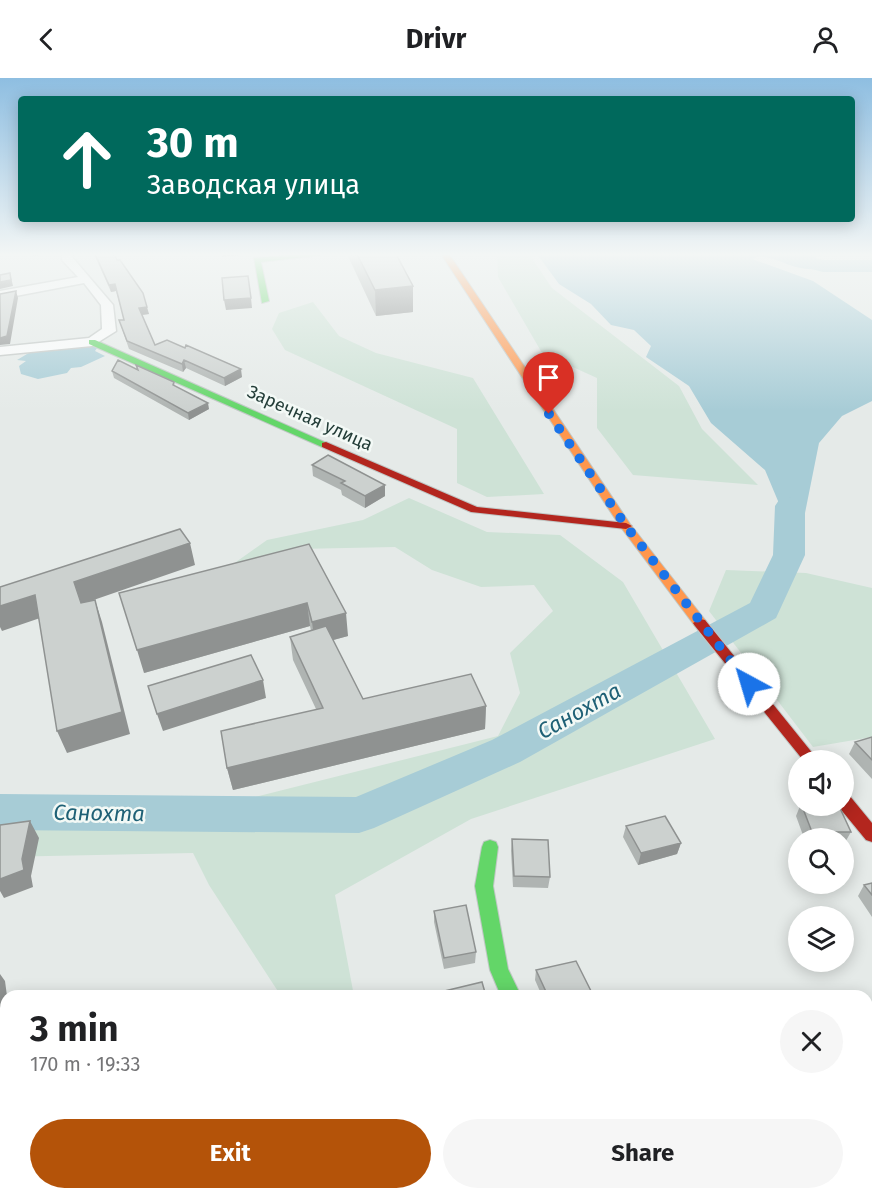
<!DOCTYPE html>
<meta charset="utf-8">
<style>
:root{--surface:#fff;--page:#f6f6f6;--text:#202124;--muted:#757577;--accent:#b45309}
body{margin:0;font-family:"Fira Sans",sans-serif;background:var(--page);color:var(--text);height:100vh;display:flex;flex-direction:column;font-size:22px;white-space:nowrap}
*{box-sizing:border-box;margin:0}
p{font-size:20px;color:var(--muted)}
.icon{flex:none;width:33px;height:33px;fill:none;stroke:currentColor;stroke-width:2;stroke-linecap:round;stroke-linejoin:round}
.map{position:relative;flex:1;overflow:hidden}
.sheet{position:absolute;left:0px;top:912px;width:873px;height:210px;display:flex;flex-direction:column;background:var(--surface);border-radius:18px 18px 0 0;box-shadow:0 3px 15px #0003}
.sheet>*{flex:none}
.hud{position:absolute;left:18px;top:18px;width:837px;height:126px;border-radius:6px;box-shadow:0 3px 15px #0003;background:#00695c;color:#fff;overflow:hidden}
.buttons{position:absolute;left:788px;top:672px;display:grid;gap:12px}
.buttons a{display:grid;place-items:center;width:66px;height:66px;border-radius:50%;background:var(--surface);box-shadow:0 3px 15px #0003;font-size:30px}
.pin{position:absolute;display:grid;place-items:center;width:51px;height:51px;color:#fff;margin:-62px -26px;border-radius:50% 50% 50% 0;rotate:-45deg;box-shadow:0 0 6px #0007}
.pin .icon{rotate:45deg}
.me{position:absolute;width:66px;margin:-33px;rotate:321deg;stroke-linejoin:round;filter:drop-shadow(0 0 4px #0008)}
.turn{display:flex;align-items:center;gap:21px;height:126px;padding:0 30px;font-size:27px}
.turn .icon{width:78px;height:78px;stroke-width:2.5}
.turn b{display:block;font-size:42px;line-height:51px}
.round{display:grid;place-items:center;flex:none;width:63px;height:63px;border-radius:32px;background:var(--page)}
.overview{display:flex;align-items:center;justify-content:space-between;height:102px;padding:0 30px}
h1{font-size:36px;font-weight:700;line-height:45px}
.cta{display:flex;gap:12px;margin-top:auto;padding:12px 30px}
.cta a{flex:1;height:69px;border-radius:36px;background:var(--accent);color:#fff;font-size:24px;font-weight:700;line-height:69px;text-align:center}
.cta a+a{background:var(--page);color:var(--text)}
header{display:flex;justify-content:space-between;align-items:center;height:78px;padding:0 30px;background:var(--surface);font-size:27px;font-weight:700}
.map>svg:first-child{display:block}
.green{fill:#cee2d6}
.water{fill:#a7ccd6}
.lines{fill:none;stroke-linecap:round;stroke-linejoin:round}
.river{fill:#a7ccd6;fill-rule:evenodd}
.street-casing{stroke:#c2c7c5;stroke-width:3}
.fast-casing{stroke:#c0c7c5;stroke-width:2}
.slow-casing{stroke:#c0c7c5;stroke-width:2}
.jam-casing{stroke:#c0c7c5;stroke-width:2}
.street{fill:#fbfcfc;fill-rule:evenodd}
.fast{fill:#63d668;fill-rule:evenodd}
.slow{fill:#ff974d;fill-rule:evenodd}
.jam{fill:#b3261e;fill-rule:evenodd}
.wall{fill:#afb4b2}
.shaded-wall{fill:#8f9291}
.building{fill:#ccd1cf;stroke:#8f9291;stroke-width:1.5}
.route{stroke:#1a73e8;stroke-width:10;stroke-dasharray:0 18}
.labels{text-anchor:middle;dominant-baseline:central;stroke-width:5;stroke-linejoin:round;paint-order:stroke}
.far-street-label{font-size:18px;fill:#233d38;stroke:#f3f9f6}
.water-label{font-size:22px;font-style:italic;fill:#1f6176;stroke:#f3f9f6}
</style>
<header><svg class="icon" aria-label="back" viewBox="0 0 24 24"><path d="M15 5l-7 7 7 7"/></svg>Drivr<svg class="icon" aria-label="person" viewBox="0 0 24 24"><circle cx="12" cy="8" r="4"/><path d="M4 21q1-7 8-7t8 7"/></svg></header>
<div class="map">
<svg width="872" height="1122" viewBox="0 0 872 1122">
<rect width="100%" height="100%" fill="#e5eae8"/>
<!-- green -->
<path class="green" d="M 497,176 L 529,176 L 552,210 L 679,308 L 702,351 L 758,407 L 633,397 L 597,350 L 597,300 L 542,275 L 498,199 Z
M 313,224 L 339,258 L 376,275 L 473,300 L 544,416 L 487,419 L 457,405 L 457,351 L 285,272 L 272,251 L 279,235 Z
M 409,420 L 487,454 L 560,457 L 623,504 L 715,661 L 471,741 L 335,817 L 354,918 L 281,918 L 209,807 L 193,775 L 0,779 L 0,723 L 223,727 L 498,658 L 520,615 L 510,575 L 553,533 L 534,507 L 481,509 L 432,492 L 395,469 L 297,471 L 215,499 L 267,462 L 363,442 Z
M 726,492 L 806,495 L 872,510 L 872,659 L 813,669 L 709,533 Z"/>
<!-- water -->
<path class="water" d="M 537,176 L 831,176 L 816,179 L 814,182 L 862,189 C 841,190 817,194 796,189 C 783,186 765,174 752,181 L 813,203 L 872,242 L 872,323 L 842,338 L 819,365 L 804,440 L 789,477 L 778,423 L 765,392 L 711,345 L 689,308 L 646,279 L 651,268 L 634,252 L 611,247 L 591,226 L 559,206 Z
M 86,266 L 97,270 L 95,273 L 105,278 L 81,289 L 71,290 L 67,295 L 38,301 L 21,296 L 19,288 L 26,283 L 17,282 L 32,273 Z"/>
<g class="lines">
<!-- river -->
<path class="river" d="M 767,176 L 800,176 L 823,182 L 872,182 L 872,194 L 823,194 L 770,180 Z
M 790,419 L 801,422 L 805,428 L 805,477 L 776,540 L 520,684 L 374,750 L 359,755 L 0,752 L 0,716 L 356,719 L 492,662 L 750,525 L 773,477 L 775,428 L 779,422 Z"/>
<defs>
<path id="street" d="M 62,176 L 74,176 L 72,179 L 113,227 L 116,253 L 92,268 L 0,277 L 0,269 L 89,260 L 102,251 L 101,227 L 84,205 L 0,221 L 0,213 L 78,199 L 62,182 Z
M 582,1116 L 618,1116 L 620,1122 L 584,1122 Z"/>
<path id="fast" d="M 300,176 L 331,176 L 261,184 L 269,223 L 262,225 L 254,180 Z
M 89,262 L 95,262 L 331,367 L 330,369 L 322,369 L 89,266 Z
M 490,762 L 496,764 L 498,769 L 493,808 L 508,891 L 521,918 L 501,918 L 490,892 L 475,808 L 482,769 L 484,764 Z"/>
<path id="slow" d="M 441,176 L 449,176 L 630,446 L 705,542 L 707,545 L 705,548 L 695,548 L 620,448 Z"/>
<path id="jam" d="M 326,364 L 477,429 L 626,445 L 632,448 L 626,451 L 471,434 L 322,369 L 322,365 Z
M 700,541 L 705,542 L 818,682 L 803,682 L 695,548 L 693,545 Z
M 843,715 L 849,717 L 872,745 L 872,764 L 866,762 L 838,728 L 843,728 Z"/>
</defs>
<!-- street casing -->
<use href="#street" class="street-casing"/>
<!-- fast casing -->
<use href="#fast" class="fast-casing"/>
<!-- slow casing -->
<use href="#slow" class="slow-casing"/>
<!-- jam casing -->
<use href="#jam" class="jam-casing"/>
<!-- street -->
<use href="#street" class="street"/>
<!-- fast -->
<use href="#fast" class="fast"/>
<!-- slow -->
<use href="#slow" class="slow"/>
<!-- jam -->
<use href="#jam" class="jam"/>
</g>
<!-- wall -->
<path class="wall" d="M 94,176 L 114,176 L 149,236 L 142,237 L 155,267 L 242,299 L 225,308 L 186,290 L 183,294 L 129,271 L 119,242 L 124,242 L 116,213 L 111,214 Z
M 347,176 L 396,176 L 413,208 L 413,234 L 376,238 Z
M 137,291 L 174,304 L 175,308 L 209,331 L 189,342 L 114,300 L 112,293 Z
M 312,387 L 385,418 L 365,430 L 342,417 L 341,412 L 313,398 Z
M 309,466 L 348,558 L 333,562 L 363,621 L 486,628 L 485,651 L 233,712 L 227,690 L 316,631 L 293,582 L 290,559 L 311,553 L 310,548 L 144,595 Z
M 872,659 L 872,701 L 849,676 L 855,664 Z
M 800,728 L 839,728 L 851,754 L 844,766 L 843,766 L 843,760 L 804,760 L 796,738 Z
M 626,748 L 681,765 L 677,776 L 638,787 L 623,759 Z
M 512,761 L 550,799 L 548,810 L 513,809 L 511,773 Z
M 872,805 L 872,839 L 858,818 L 864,807 Z
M 434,833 L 476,874 L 475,885 L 444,891 L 434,844 Z
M 536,892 L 592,915 L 591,918 L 542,918 L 535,902 Z
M 872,998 L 872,1045 L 867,1037 L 867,999 Z"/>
<!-- shaded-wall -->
<path class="shaded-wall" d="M 32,176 L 49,176 L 33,178 Z
M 222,176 L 244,176 L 244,177 L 222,179 Z
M 10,195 L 13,208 L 0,211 L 0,204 Z
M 115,206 L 116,213 L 111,214 L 109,207 Z
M 413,208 L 413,234 L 376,238 L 375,212 Z
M 16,213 L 18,220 L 10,266 L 0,267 L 0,260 Z
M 251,220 L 252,230 L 226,232 L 224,222 Z
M 147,229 L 149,236 L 141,237 L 139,230 Z
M 184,282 L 186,290 L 183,294 L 182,286 Z
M 241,291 L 242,299 L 225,308 L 224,300 Z
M 208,325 L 209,331 L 189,342 L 188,335 Z
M 385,407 L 385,418 L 365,430 L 365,418 Z
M 190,465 L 195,487 L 82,526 L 81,525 L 74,504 Z
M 35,517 L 43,539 L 2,553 L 0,549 L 0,528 Z
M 95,522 L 102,544 L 130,656 L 67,675 L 57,653 Z
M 307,525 L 310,548 L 144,595 L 137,572 Z
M 346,535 L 348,558 L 315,567 L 312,544 Z
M 263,602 L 266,620 L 163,653 L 157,636 Z
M 486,628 L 485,651 L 233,712 L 227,690 Z
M 30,743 L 39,760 L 31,798 L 33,809 L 4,820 L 0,813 L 0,801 L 22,781 Z
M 681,765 L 677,776 L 638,787 L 641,775 Z
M 0,896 L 5,903 L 7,918 L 6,918 L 6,943 L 0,945 Z
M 25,1116 L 36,1116 L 41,1122 L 25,1122 Z"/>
<!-- building -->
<path class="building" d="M 95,176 L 114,176 L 117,182 L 120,182 L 143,215 L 147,229 L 139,230 L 155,267 L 167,262 L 185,270 L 186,267 L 241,291 L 224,300 L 184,282 L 182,286 L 127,263 L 119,242 L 124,242 L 115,206 L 109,207 Z
M 357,176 L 396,176 L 413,208 L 375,212 Z
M 10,195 L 11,202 L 0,204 L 0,197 Z
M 248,198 L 251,220 L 224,222 L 222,200 Z
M 16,213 L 7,258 L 0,260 L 0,216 Z
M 118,282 L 138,292 L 136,287 L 174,304 L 173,307 L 208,325 L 188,335 L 112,293 Z
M 328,377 L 385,407 L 365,418 L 341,405 L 345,403 L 312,387 Z
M 180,451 L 190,465 L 74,504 L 81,525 L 95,522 L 122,634 L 57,653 L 35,517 L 0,528 L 0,509 Z
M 309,466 L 346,535 L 312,544 L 307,525 L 137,572 L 119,515 Z
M 326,548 L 363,621 L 471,596 L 486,628 L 227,690 L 221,653 L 323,630 L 290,559 Z
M 251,577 L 263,602 L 157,636 L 148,608 Z
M 872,659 L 872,682 L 855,664 Z
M 802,728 L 839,728 L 851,754 L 812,754 Z
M 665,738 L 681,765 L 641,775 L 626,748 Z
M 30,743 L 22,781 L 24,792 L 0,801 L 0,747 Z
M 512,761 L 548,762 L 550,799 L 514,798 Z
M 872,805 L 872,817 L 864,807 Z
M 466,827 L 476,874 L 444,880 L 434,833 Z
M 576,883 L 592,915 L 584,918 L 548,918 L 536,892 Z
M 482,904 L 486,918 L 437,918 L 436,915 Z
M 872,998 L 872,1022 L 867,1014 L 867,999 Z
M 6,1111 L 6,1116 L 25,1116 L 25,1122 L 0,1122 L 0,1113 Z
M 577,1116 L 586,1116 L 589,1122 L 563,1122 Z"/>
<!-- sky -->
<linearGradient id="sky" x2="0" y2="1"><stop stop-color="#8ebee1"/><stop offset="0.53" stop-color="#f3f6f5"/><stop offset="1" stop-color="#f3f6f5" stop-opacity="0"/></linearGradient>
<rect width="872" height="333" fill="url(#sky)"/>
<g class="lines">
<!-- route -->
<path class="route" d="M 549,336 L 626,448 L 749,606"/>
</g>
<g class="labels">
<!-- far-street labels -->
<g class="far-street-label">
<text transform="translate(310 340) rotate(24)">Заречная улица</text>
</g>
<!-- water labels -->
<g class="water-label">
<text transform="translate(579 633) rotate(-29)">Санохта</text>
<text transform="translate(99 735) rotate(1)">Санохта</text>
</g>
</g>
</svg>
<div class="buttons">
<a><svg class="icon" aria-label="sound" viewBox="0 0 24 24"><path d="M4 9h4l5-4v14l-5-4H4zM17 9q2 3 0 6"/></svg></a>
<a><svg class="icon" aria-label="search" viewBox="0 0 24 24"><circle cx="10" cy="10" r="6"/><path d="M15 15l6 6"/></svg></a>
<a><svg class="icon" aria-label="layers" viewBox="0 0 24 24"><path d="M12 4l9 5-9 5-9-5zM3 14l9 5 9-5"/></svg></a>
</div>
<div class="pin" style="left:549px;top:336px;background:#d93025"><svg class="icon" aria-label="arrive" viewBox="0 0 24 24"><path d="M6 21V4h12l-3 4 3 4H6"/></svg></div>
<svg class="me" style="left:749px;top:606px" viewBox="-20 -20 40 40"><circle r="19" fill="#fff"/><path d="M0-13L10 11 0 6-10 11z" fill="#1a73e8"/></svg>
<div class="hud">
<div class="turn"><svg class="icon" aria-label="ahead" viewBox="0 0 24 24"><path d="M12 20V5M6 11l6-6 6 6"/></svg><div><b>30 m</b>Заводская улица</div></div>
</div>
<section class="sheet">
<div class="overview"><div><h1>3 min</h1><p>170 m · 19:33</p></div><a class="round"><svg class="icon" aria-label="close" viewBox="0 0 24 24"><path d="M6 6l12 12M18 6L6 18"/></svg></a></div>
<div class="cta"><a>Exit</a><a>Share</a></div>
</section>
</div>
